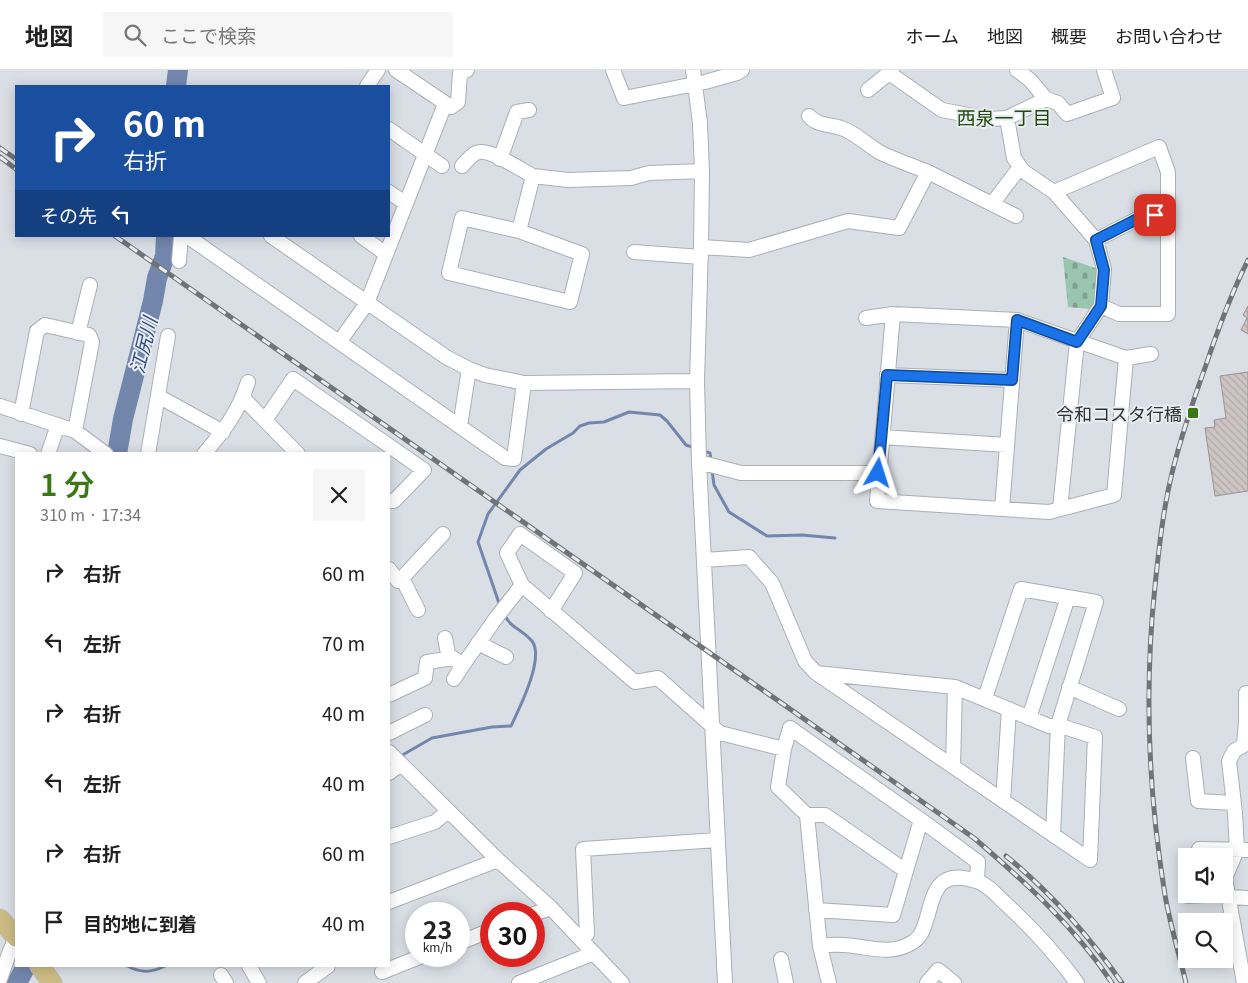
<!DOCTYPE html>
<html lang="ja">
<meta charset="utf-8">
<style>
:root{--surface:#fff;--page:#f6f6f6;--text:#222;--muted:#767676;--line:#e0e0e0;--accent:#397814}
body{margin:0;font-family:Georgia,"Noto Sans JP",serif;background:var(--page);color:var(--text);height:100vh;display:flex;flex-direction:column;font-size:19px;white-space:nowrap}
*{box-sizing:border-box;margin:0}
p{font-size:16px;color:var(--muted)}
.icon{flex:none;width:28px;height:28px;fill:none;stroke:currentColor;stroke-width:2;stroke-linecap:round;stroke-linejoin:round}
.map{position:relative;flex:1;overflow:hidden}
.side{position:absolute;left:15px;top:382px;width:375px;height:515px;display:flex;flex-direction:column;background:var(--surface);border-radius:0px;box-shadow:0 2px 12px #0003}
.side>*{flex:none}
.hud{position:absolute;left:15px;top:15px;width:375px;height:152px;border-radius:0px;box-shadow:0 2px 12px #0003;background:#1a4fa0;color:#fff;overflow:hidden}
.controls{position:absolute;left:1178px;top:778px;display:grid;gap:10px}
.controls a{display:grid;place-items:center;width:55px;height:55px;border-radius:0px;background:var(--surface);box-shadow:0 2px 12px #0003;font-size:25px}
.speed{position:absolute;left:405px;top:832px;display:flex;gap:10px;font-size:25px;font-weight:700;text-align:center}
.speed>*{display:grid;place-content:center;width:65px;height:65px;border-radius:50%;background:var(--surface);box-shadow:0 2px 12px #0003;line-height:1}
.speed small{font-size:12px;font-weight:400}
.speed .limit{border:8px solid #d22;background:#fff;color:#111}
.pin{position:absolute;display:grid;place-items:center;width:42px;height:42px;color:#fff;margin:-21px;border-radius:10px;box-shadow:0 2px 8px #0006}
.me{position:absolute;width:55px;margin:-28px;rotate:6deg;stroke-linejoin:round;filter:drop-shadow(0 0 4px #0008)}
.turn{display:flex;align-items:center;gap:18px;height:105px;padding:0 25px;font-size:22px}
.turn .icon{width:65px;height:65px;stroke-width:2.5}
.turn b{display:block;font-size:35px;line-height:42px}
.then{display:flex;align-items:center;height:48px;padding:0 25px;background:#0003;gap:10px;font-size:19px}
.round{display:grid;place-items:center;flex:none;width:52px;height:52px;border-radius:0px;background:var(--page)}
.head{display:flex;align-items:center;justify-content:space-between;height:85px;padding:0 25px}
h1{font-size:30px;font-weight:600;line-height:38px;color:var(--accent)}
ul{padding:0;list-style:none}
li{display:flex;align-items:center;gap:15px;height:70px;padding:0 25px}
li div{flex:1}
li b{display:block;font-size:19px}
li em{font-style:normal}
header{display:flex;align-items:center;gap:30px;box-sizing:border-box;height:70px;padding:0 25px;background:var(--surface);border-bottom:1px solid var(--line)}
header strong{font-size:24px}
nav{display:flex;gap:28px;margin-inline-start:auto;font-size:18px}
.search{width:350px;height:45px;background:var(--page);display:flex;align-items:center;gap:12px;box-sizing:border-box;padding:0 18px;border-radius:0px;color:var(--muted);font-size:19px}
.map>svg:first-child{display:block}
.cemetery{fill:url(#cemetery-stones)}
.lines{fill:none;stroke-linecap:round;stroke-linejoin:round}
.stream{stroke:#7387ad;stroke-width:3}
.river{stroke:#7387ad;stroke-width:20}
.building{fill:url(#building-back-hatch);stroke:#9a9392}
.minor-casing{stroke:#aaafb3;stroke-width:16}
.major-casing{stroke:#bdbebe;stroke-width:21}
.minor{stroke:#fff;stroke-width:14}
.major{stroke:#ccbb83;stroke-width:19}
.rail-casing{stroke:#707477;stroke-width:5}
.rail{stroke:#e8edf2;stroke-width:3;stroke-dasharray:9;stroke-linecap:butt}
.route-casing{stroke:#114b97;stroke-width:12}
.route{stroke:#1a73e8;stroke-width:9}
.poi-dot{fill:#397814;stroke:#e8edf2;stroke-width:2}
.labels{text-anchor:middle;dominant-baseline:central;stroke-width:4;stroke-linejoin:round;paint-order:stroke}
.poi-label{font-size:18px;fill:#313335;stroke:#e8edf2;text-anchor:end}
.neighbourhood-label{font-size:19px;fill:#224a0c;stroke:#e8edf2}
.water-label{font-size:19px;font-style:italic;fill:#324c7f;stroke:#e8edf2}
</style>
<header>
<strong>地図</strong>
<div class="search"><svg class="icon" aria-label="search" viewBox="0 0 24 24"><circle cx="10" cy="10" r="6"/><path d="M15 15l6 6"/></svg>ここで検索</div>
<nav><a>ホーム</a><a>地図</a><a>概要</a><a>お問い合わせ</a></nav>
</header>
<div class="map">
<svg width="1248" height="913" viewBox="0 0 1248 913">
<defs>
<pattern id="cemetery-stones" width="16" height="16" patternUnits="userSpaceOnUse" patternTransform="scale(1.25)"><rect width="16" height="16" fill="#9ac6b0"/><path d="M2 7V4a2 2 0 0 1 4 0v3zM10 15v-3a2 2 0 0 1 4 0v3z" fill="#7ea190"/></pattern>
<pattern id="building-back-hatch" width="6" height="6" patternUnits="userSpaceOnUse" patternTransform="scale(1.25)"><rect width="6" height="6" fill="#cdc5c4"/><path d="M-1 5l2 2M0 0l6 6M5-1l2 2" fill="none" stroke="#b0aaa9"/></pattern>
</defs>
<rect width="100%" height="100%" fill="#dadfe5"/>
<!-- cemetery -->
<path class="cemetery" d="M 1063,187 L 1098,199 L 1095,233 L 1090,239 L 1068,237 Z"/>
<g class="lines">
<!-- stream -->
<path class="stream" d="M 703,381 L 710,383 L 711,391
M 712,400 L 714,415 L 729,442 L 767,466 L 802,465 L 835,468
M 500,536 L 478,472 L 488,444 L 520,400 L 546,379 L 573,363 L 580,356 L 589,353 L 604,352 L 629,342 L 660,345 L 667,351 L 686,375 L 695,378
M 399,687 L 432,668 L 492,657 L 511,656 C 519,639 545,588 532,571 C 521,558 512,560 504,544
M 127,896 C 141,903 151,903 165,896"/>
<!-- river -->
<path class="river" d="M 176,16 L 178,0
M 117,384 L 123,349 L 153,231 L 157,208 L 165,186 L 166,166
M 17,913 L 26,896"/>
</g>
<!-- building -->
<path class="building" d="M 1248,236 L 1248,264 L 1241,260 L 1247,248 L 1243,245 Z
M 1248,302 L 1248,421 L 1215,426 L 1205,358 L 1215,357 L 1214,350 L 1226,348 L 1220,306 Z"/>
<g class="lines">
<defs>
<path id="minor" d="M 396,0 L 451,37 L 458,32 L 460,3 L 467,0
M 613,0 L 624,28 L 705,12 L 737,3 L 742,0
M 693,0 L 700,53 L 702,101 L 701,177 L 697,311 L 699,392 L 725,913
M 892,0 L 889,3 L 942,40 L 989,49 L 1007,48 L 1014,88 L 1023,101 L 1054,122 L 1096,170 L 1104,199 L 1101,236 L 1077,272 L 1060,439
M 1017,0 L 1030,10 L 1046,29 L 1058,33 L 1067,44 L 1113,28 L 1104,0
M 367,16 L 378,0
M 868,20 L 889,3
M 809,46 C 818,56 828,54 841,58 C 856,63 867,75 881,83 C 896,90 913,96 928,102
M 1007,48 L 1046,29
M 389,59 L 442,96
M 500,89 L 517,42 L 529,40
M 462,96 C 466,92 471,85 476,83 C 488,77 521,100 533,106
M 389,122 L 405,133
M 1054,122 L 1159,77 L 1168,102 L 1168,244 L 1119,244 L 1101,236
M 992,134 L 1020,97
M 462,148 L 519,161 L 582,184 L 570,232 L 449,203 Z
M 519,161 L 533,106 L 568,110 L 631,108 L 649,103 L 702,101
M 187,166 L 505,388 L 514,389 L 524,313
M 271,166 L 446,287 L 469,299 L 485,305 L 524,313 L 697,311
M 361,166 L 386,184
M 1096,170 L 1143,146 L 1168,144
M 701,177 L 749,180 L 848,151 L 899,158 L 928,102 L 1016,146
M 634,182 L 701,187
M 179,191 L 181,166
M 893,244 L 877,431 L 1049,442 L 1114,425 L 1126,288
M 866,248 L 893,244 L 1017,250 L 1126,288 L 1151,284
M 78,263 L 90,215
M 340,271 L 367,233 L 445,34
M 887,305 L 1012,310
M 158,326 L 223,362
M 243,328 L 298,384
M 0,336 L 75,361 L 106,384
M 21,344 L 37,261 L 45,255 L 89,265 L 92,272 L 75,361
M 265,350 L 293,309 L 424,400 L 394,431 L 389,431
M 460,356 L 469,299
M 882,367 L 1007,375
M 0,376 L 30,384
M 48,384 L 58,355
M 148,384 L 168,266
M 204,384 C 225,359 238,343 248,312
M 699,392 L 741,403 L 878,403
M 1002,439 L 1017,250
M 704,490 L 749,487 L 772,513 L 805,591 L 816,603 L 1090,790 L 1095,667 L 1058,655 L 1049,656 L 955,617 L 816,603
M 389,499 L 398,511 L 402,508 L 418,540
M 402,508 L 443,464
M 522,515 L 507,483 L 520,464 L 575,503 L 551,541
M 445,568 L 449,589
M 478,573 L 506,587
M 454,609 L 463,595
M 1069,617 L 1119,639
M 389,625 L 425,608 L 427,592 L 453,588 L 463,595 L 496,548 L 522,515 L 635,612 L 658,608 L 720,663 L 784,679
M 985,628 L 1021,519 L 1096,532 L 1058,655 L 1053,765
M 1029,648 L 1068,527
M 389,663 L 425,645
M 389,682 L 498,790 L 551,838 L 622,913
M 1193,688 L 1198,731 L 1234,733
M 953,697 L 955,617
M 389,703 L 401,694
M 1003,731 L 1009,639
M 807,745 L 825,745 L 906,801
M 921,750 L 978,792 L 977,811
M 389,767 L 435,752 L 448,741
M 1199,779 L 1248,780
M 1188,826 L 1227,824
M 1228,827 L 1248,828
M 389,832 L 498,790
M 816,840 L 893,845 L 921,750 L 790,658 L 784,679 L 778,717 L 807,745 L 820,876 C 828,875 835,874 843,875 C 868,876 890,887 913,872 C 929,863 927,829 940,815 C 949,805 964,807 976,811 C 988,814 997,826 1006,834 C 1032,858 1056,884 1077,913
M 534,844 L 551,838
M 582,871 L 587,864 L 583,779 L 718,770
M 459,873 L 491,860
M 820,876 L 829,913
M 781,889 L 786,913
M 249,896 L 259,913
M 382,902 L 422,886
M 221,905 L 226,913
M 0,909 L 10,881 L 16,867
M 305,913 L 328,896
M 519,913 L 594,883
M 927,913 L 938,900 L 954,913
M 1244,913 L 1225,808 L 1237,780 L 1235,743 L 1229,691 L 1234,681 L 1244,675 L 1246,651 L 1246,623"/>
<path id="major" d="M 0,849 L 16,867
M 40,896 L 52,913"/>
</defs>
<!-- minor casing -->
<use href="#minor" class="minor-casing"/>
<!-- major casing -->
<use href="#major" class="major-casing"/>
<!-- minor -->
<use href="#minor" class="minor"/>
<!-- major -->
<use href="#major" class="major"/>
<defs>
<path id="rail" d="M 0,78 L 16,89
M 0,87 L 16,99
M 115,166 L 974,768 C 1025,812 1075,857 1112,913
M 1006,786 C 1050,822 1089,866 1122,913
M 1186,913 C 1179,884 1170,854 1165,825 C 1148,721 1144,620 1155,516 C 1159,478 1163,440 1172,403 C 1181,367 1193,331 1206,295 C 1218,259 1231,224 1248,190"/>
</defs>
<!-- rail casing -->
<use href="#rail" class="rail-casing"/>
<!-- rail -->
<use href="#rail" class="rail"/>
</g>
<g class="lines">
<defs>
<path id="route" d="M 878,403 L 887,305 L 1012,310 L 1017,250 L 1077,272 L 1101,236 L 1104,200 L 1096,170 L 1143,146 L 1155,145"/>
</defs>
<!-- route casing -->
<use href="#route" class="route-casing"/>
<!-- route -->
<use href="#route" class="route"/>
</g>
<!-- markers -->
<rect class="poi-dot" x="1187" y="337" width="12" height="12" rx="2.5"/>
<g class="labels">
<!-- poi labels -->
<g class="poi-label">
<text x="1182" y="343">令和コスタ行橋</text>
</g>
<!-- neighbourhood labels -->
<g class="neighbourhood-label">
<text x="1004" y="46">西泉一丁目</text>
</g>
<!-- water labels -->
<g class="water-label">
<text transform="translate(142 275) rotate(-76)">江尻川</text>
</g>
</g>
</svg>
<div class="controls">
<a><svg class="icon" aria-label="sound" viewBox="0 0 24 24"><path d="M4 9h4l5-4v14l-5-4H4zM17 9q2 3 0 6"/></svg></a>
<a><svg class="icon" aria-label="search" viewBox="0 0 24 24"><circle cx="10" cy="10" r="6"/><path d="M15 15l6 6"/></svg></a>
</div>
<div class="speed"><div>23<small>km/h</small></div><div class="limit">30</div></div>
<div class="pin" style="left:1155px;top:145px;background:#d93025"><svg class="icon" aria-label="arrive" viewBox="0 0 24 24"><path d="M6 21V4h12l-3 4 3 4H6"/></svg></div>
<svg class="me" style="left:878px;top:403px" viewBox="-20 -20 40 40"><path d="M0-17L14 15 0 8-14 15z" fill="#1a73e8" stroke="#fff" stroke-width="4"/></svg>
<div class="hud">
<div class="turn"><svg class="icon" aria-label="right" viewBox="0 0 24 24"><path d="M7 20v-9h11M14 6l5 5-5 5"/></svg><div><b>60 m</b>右折</div></div>
<div class="then">その先<svg class="icon" aria-label="left" viewBox="0 0 24 24"><path d="M17 20v-9H6M10 6l-5 5 5 5"/></svg></div>
</div>
<section class="side">
<div class="head"><div><h1>1 分</h1><p>310 m · 17:34</p></div><a class="round"><svg class="icon" aria-label="close" viewBox="0 0 24 24"><path d="M6 6l12 12M18 6L6 18"/></svg></a></div>
<ul>
<li><svg class="icon" aria-label="right" viewBox="0 0 24 24"><path d="M7 20v-9h11M14 6l5 5-5 5"/></svg><div><b>右折</b></div><em>60 m</em></li>
<li><svg class="icon" aria-label="left" viewBox="0 0 24 24"><path d="M17 20v-9H6M10 6l-5 5 5 5"/></svg><div><b>左折</b></div><em>70 m</em></li>
<li><svg class="icon" aria-label="right" viewBox="0 0 24 24"><path d="M7 20v-9h11M14 6l5 5-5 5"/></svg><div><b>右折</b></div><em>40 m</em></li>
<li><svg class="icon" aria-label="left" viewBox="0 0 24 24"><path d="M17 20v-9H6M10 6l-5 5 5 5"/></svg><div><b>左折</b></div><em>40 m</em></li>
<li><svg class="icon" aria-label="right" viewBox="0 0 24 24"><path d="M7 20v-9h11M14 6l5 5-5 5"/></svg><div><b>右折</b></div><em>60 m</em></li>
<li><svg class="icon" aria-label="arrive" viewBox="0 0 24 24"><path d="M6 21V4h12l-3 4 3 4H6"/></svg><div><b>目的地に到着</b></div><em>40 m</em></li>
</ul>
</section>
</div>
